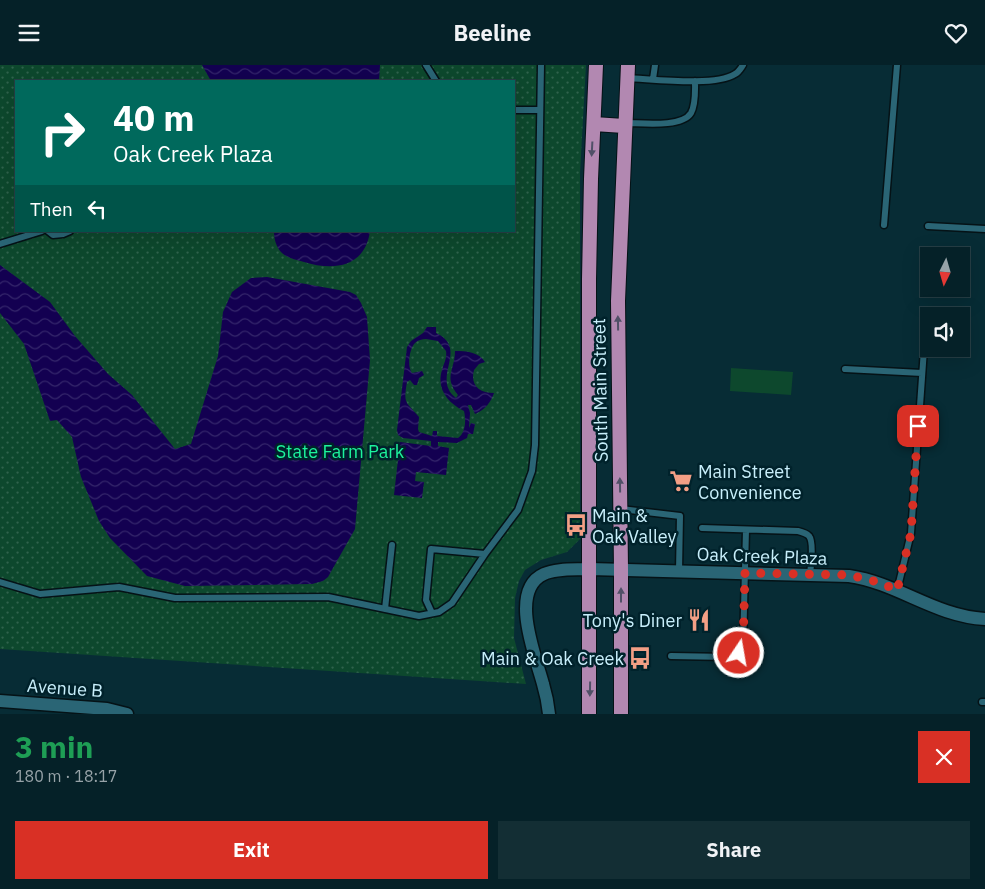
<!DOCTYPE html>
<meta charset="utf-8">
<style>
:root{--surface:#052128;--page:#132e34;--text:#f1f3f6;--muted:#97a3a8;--line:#263e45;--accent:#d93025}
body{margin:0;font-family:"IBM Plex Sans",sans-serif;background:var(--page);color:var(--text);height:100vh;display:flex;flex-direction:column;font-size:19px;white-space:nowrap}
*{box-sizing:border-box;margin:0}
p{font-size:16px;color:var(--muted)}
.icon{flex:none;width:28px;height:28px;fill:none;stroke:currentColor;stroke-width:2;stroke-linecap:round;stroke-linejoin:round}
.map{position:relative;height:649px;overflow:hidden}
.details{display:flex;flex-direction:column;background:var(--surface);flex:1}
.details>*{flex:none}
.top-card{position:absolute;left:15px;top:15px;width:500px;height:152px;border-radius:0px;box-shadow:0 5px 20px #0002,0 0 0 1px var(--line);background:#00695c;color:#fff;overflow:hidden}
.needle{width:32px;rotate:185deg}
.tools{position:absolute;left:920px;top:182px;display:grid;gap:10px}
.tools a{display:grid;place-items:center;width:50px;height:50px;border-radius:0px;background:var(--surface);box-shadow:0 5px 20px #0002,0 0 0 1px var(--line);font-size:25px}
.pin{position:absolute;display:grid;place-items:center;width:42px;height:42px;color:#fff;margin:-21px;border-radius:10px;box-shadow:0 2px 8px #0006}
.me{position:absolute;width:55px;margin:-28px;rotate:12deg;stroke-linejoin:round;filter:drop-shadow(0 0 4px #0008)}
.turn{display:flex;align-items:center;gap:18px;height:105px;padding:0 15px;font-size:22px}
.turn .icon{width:65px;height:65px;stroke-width:2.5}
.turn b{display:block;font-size:35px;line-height:42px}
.then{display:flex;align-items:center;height:48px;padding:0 15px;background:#0003;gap:10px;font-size:19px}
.round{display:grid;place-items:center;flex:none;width:52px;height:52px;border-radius:0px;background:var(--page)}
.head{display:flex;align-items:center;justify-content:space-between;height:85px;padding:0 15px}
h1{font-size:30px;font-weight:700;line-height:38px;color:#1e9e55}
.primary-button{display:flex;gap:10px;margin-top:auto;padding:10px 15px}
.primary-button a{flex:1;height:58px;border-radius:0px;background:var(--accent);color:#fff;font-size:20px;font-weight:700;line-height:58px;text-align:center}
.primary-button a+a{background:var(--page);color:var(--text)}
header{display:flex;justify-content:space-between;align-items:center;height:65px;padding:0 15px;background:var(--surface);font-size:22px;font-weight:700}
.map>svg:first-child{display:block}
.green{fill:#0d482d}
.park{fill:url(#park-dots);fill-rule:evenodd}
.water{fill:url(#water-waves);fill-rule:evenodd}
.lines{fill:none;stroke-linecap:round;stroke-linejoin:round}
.service-casing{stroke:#051216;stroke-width:9}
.minor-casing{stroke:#051216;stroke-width:15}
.trunk-casing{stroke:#051216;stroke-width:16}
.service{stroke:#2a6575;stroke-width:6}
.minor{stroke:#2a6575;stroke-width:12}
.trunk{stroke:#b288b1;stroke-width:14}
.oneway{fill:#505067}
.route{stroke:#d93025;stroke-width:9;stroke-dasharray:0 16.2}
.labels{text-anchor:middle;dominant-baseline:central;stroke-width:5;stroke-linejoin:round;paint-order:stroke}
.street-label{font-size:18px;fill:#c8effb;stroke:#00222b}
.park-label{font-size:18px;fill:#1cf49c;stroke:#00222b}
.poi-label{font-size:18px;fill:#c8effb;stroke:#00222b;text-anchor:start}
</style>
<header><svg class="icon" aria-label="menu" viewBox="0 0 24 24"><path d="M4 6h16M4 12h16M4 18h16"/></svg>Beeline<svg class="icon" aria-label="heart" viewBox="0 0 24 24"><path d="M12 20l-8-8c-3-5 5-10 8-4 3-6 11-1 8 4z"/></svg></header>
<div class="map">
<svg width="985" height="649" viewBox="0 0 985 649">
<defs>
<pattern id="park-dots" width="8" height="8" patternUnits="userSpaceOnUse" patternTransform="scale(1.25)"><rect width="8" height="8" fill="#0d482d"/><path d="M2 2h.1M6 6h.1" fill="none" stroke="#2f634c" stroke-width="1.8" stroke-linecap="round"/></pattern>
<pattern id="water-waves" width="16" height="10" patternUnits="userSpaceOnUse" patternTransform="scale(1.25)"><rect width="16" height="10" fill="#130051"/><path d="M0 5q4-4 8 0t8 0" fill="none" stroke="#34266b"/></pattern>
</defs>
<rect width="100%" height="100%" fill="#072c35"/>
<!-- green -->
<path class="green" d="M 731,303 L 793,307 L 791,330 L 730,326 Z"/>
<!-- park -->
<path class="park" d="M 0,0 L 586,0 L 580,108 L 580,474 L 567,487 L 541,495 L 525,505 L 519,516 L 515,533 L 514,573 L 526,619 L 0,584 ZM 16,16 L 514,16 L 514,166 L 16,166 Z"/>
<!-- water -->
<path class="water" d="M 202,0 L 380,0 L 379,16 L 211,16 Z
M 274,166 L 370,166 C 365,203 333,206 304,197 C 297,195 287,193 282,188 C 276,182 274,174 274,166 Z
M 0,200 L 50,237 L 75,271 L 108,309 L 132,330 L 175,384 L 191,379 L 218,291 L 223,247 L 232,227 L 251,213 L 267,212 L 350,227 L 356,230 L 361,238 L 367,252 L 370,295 L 355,464 L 328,512 L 323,516 L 312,519 L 185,521 L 147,511 L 110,473 L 99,456 L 81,412 L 72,372 L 57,355 L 50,356 L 24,279 L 0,248 Z
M 427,262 L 436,262 L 436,268 C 470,284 430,313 456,333 L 458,330 C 443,312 455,305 455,286 C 466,286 479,287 485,297 L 479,299 L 474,305 C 470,320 479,328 494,328 C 491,337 485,345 475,349 L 471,340 L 468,340 L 470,348 L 469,363 L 471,358 L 475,359 L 473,369 L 468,369 L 467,373 L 457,378 L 438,377 L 438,381 L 449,383 L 446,410 L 416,407 L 415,416 L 424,417 L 422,433 L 394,430 L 400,377 L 431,381 L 431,376 L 403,373 L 398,370 L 397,365 L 407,282 L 411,276 L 423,268 ZM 426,274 L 438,276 L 446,286 C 447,294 444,298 442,305 C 436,324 448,338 464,346 C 466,355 466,367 458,373 L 437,371 L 437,366 L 433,366 L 432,371 L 419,367 L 418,364 L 419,352 C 406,336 403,340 407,317 L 410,315 L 414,320 L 417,320 L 419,313 L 424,310 L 422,306 L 412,308 C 407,302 409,284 415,278 C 418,275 422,274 426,274 Z"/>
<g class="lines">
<defs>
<path id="service" d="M 426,0 L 436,16
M 627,13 C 653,14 715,22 735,9 C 739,7 741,3 743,0
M 653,14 L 655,0
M 514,45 L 539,45
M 626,58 C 641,58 682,63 691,48 C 696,39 695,25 695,16
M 884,160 L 897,0
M 928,161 L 985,164
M 48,166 L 53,170 L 63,169 L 70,166
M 0,179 L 42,166
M 845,304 L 922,308
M 621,444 L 680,451 L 679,506
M 702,463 L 798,466 C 802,467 806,468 809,471 C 814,477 811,501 810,509
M 0,517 L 40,529 L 119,522 L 175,533 L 328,532 L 419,551 L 439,547 L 452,538 L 485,489 L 518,445 L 532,406 L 535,380 L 541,0
M 897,526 L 911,468 L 925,270
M 385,544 L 392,480
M 432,548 L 426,535 L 431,484 L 485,489
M 671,591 L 729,592 L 742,586 L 743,583 L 746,465
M 982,637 L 985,637"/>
<path id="minor" d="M 0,636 L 107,644 L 127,649
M 549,649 C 548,639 546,629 543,619 C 536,592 508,525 544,509 C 557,503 576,505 590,504 L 849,511 C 898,518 934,551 985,554"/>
<path id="trunk" d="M 594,59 L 624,61
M 589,649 L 589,214 L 591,114 L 596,0
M 621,649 L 621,504 L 618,236 L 628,0"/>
</defs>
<!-- service casing -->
<use href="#service" class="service-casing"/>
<!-- minor casing -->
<use href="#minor" class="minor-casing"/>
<!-- trunk casing -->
<use href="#trunk" class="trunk-casing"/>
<!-- service -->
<use href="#service" class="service"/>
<!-- minor -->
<use href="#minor" class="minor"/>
<!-- trunk -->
<use href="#trunk" class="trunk"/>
</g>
<!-- one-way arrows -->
<defs><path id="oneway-solid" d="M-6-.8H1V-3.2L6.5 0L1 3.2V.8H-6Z" transform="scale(1.25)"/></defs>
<g class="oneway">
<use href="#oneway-solid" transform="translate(592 84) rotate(93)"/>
<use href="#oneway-solid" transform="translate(618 258) rotate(-91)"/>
<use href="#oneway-solid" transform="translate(620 420) rotate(-91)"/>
<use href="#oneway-solid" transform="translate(621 530) rotate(-90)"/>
<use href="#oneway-solid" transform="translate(590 624) rotate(91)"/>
</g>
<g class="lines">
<!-- route -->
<path class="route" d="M 739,588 L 743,583 L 745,508 L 849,510 L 882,518 L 897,526 L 911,468 L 918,361"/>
</g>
<!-- icons -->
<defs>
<symbol id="supermarket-bare" viewBox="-9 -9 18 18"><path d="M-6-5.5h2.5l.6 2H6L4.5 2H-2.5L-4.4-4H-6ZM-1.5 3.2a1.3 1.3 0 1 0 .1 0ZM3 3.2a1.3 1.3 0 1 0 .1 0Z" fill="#f39f85" stroke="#00222b" stroke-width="2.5" paint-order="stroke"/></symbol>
<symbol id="bus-bare" viewBox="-9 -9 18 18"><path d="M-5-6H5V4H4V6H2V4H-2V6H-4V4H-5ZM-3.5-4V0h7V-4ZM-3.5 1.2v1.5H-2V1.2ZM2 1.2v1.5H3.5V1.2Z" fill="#f39f85" stroke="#00222b" stroke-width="2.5" paint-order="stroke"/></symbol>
<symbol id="restaurant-bare" viewBox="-9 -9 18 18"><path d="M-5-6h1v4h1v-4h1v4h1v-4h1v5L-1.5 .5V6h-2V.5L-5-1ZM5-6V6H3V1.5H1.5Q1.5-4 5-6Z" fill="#f39f85" stroke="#00222b" stroke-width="2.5" paint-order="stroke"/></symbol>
</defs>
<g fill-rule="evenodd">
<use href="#supermarket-bare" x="665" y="400" width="32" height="32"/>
<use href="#bus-bare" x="560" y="444" width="32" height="32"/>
<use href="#restaurant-bare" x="683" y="539" width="32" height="32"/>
<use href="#bus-bare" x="624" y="577" width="32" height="32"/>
</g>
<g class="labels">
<!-- street labels -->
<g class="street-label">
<text transform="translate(600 325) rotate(-91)">South Main Street</text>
<text transform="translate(762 491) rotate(2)">Oak Creek Plaza</text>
<text transform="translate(65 623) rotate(4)">Avenue B</text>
</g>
<!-- park labels -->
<g class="park-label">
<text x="340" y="386">State Farm Park</text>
</g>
<!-- poi labels -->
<g class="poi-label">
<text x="698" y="406">Main Street<tspan x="698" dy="21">Convenience</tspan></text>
<text x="592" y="450">Main &amp;<tspan x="592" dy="21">Oak Valley</tspan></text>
<text x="682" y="555" text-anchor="end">Tony's Diner</text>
<text x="624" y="593" text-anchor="end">Main &amp; Oak Creek</text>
</g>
</g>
</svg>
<div class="tools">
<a><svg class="needle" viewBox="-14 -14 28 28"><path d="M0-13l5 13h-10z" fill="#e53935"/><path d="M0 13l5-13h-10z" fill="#97a3a8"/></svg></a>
<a><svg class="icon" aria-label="sound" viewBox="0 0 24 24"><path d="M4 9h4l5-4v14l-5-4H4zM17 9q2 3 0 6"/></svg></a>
</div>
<div class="pin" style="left:918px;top:361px;background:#d93025"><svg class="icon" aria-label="arrive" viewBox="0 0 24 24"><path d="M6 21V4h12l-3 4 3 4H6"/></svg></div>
<svg class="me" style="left:739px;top:588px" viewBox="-20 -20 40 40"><circle r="17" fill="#d93025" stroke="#fff" stroke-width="3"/><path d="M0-11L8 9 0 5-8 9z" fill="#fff"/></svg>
<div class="top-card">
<div class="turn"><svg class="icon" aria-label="right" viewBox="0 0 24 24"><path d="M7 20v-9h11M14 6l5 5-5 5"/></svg><div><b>40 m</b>Oak Creek Plaza</div></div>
<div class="then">Then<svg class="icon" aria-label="left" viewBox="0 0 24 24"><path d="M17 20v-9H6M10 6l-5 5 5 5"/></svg></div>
</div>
</div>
<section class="details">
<div class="head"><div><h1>3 min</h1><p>180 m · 18:17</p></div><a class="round" style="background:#d93025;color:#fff"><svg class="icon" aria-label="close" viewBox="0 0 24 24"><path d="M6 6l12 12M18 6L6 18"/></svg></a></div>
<div class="primary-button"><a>Exit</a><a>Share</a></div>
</section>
